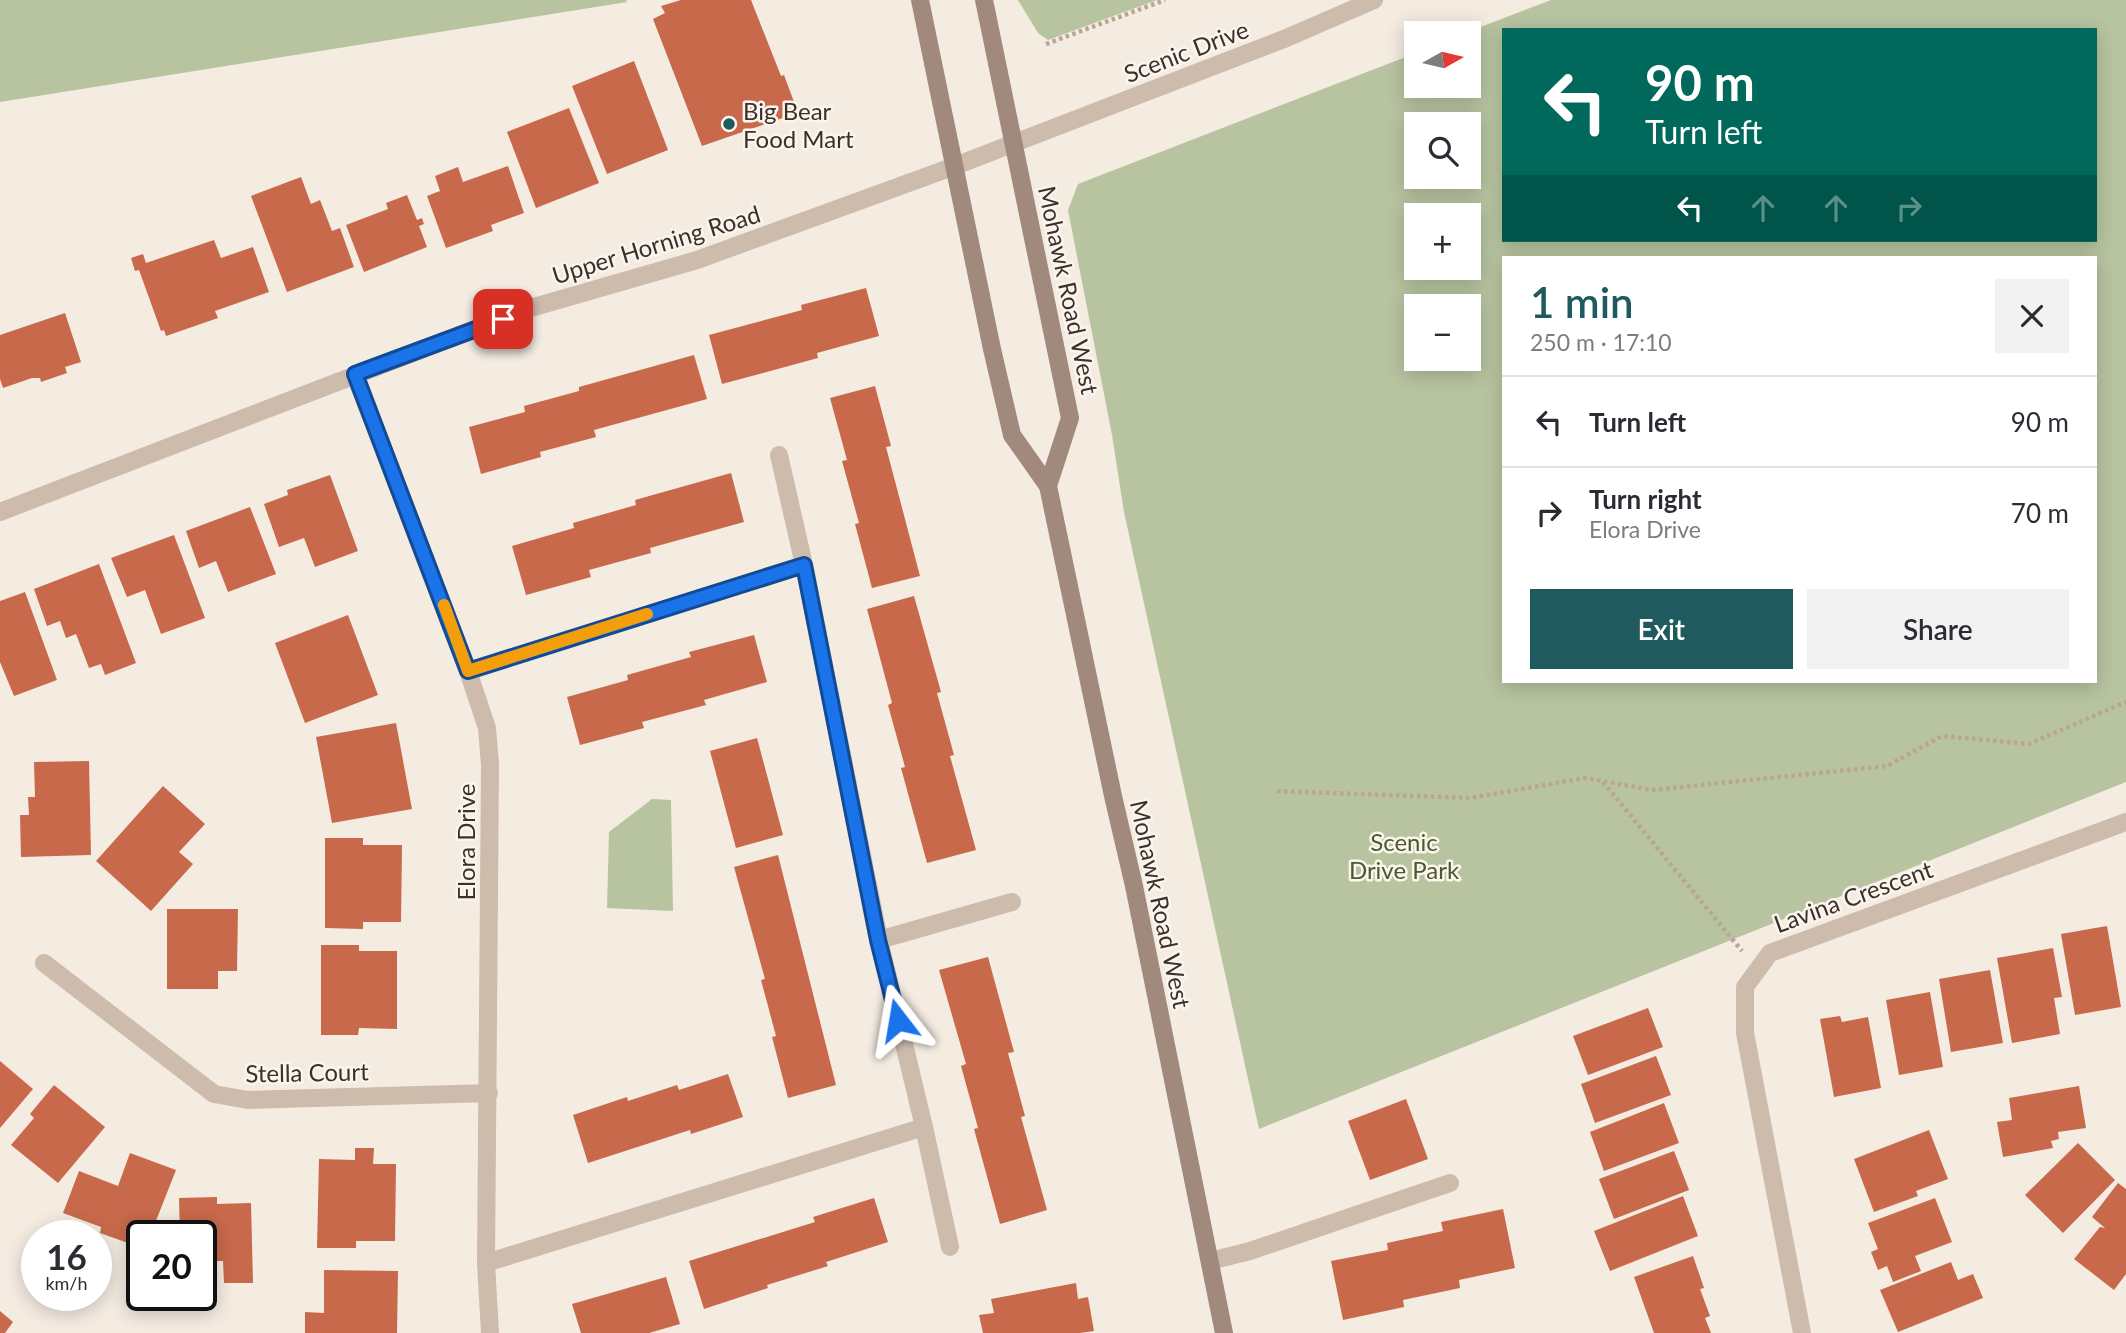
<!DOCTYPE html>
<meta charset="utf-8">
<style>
:root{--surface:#fff;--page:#f2f2f3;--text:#2b2b33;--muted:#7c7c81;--line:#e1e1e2;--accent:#1f5a5e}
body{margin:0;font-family:Lato,sans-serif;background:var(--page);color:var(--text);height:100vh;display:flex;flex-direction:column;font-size:26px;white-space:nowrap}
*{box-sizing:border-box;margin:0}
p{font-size:23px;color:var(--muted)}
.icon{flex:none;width:38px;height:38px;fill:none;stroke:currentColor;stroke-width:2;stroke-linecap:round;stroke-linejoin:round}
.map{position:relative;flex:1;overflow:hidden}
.details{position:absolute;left:1502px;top:256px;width:595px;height:427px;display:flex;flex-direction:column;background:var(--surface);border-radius:0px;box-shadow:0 4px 18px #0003}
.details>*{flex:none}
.top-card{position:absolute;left:1502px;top:28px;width:595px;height:214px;border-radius:0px;box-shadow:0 4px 18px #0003;background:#00695c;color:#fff;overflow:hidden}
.needle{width:46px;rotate:82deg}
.buttons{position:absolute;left:1404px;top:21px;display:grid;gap:14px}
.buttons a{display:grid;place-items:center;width:77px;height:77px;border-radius:0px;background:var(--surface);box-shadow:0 4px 18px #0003;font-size:35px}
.speed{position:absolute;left:21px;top:1220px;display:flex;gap:14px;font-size:35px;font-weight:700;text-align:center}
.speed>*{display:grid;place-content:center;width:91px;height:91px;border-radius:50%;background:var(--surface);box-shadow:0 4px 18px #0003;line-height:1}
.speed small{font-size:18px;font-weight:400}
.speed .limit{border:4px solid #111;border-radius:10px;background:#fff;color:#111}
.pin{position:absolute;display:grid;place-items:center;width:60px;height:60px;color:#fff;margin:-30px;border-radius:14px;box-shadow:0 4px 10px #0006}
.me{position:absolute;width:77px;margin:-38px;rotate:346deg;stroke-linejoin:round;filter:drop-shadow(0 0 5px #0008)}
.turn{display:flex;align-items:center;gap:24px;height:147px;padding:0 28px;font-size:32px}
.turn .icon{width:91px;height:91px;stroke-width:2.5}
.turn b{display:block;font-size:49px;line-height:60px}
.lanes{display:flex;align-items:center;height:66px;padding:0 28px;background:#0003;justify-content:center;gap:35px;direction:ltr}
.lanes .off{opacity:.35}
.round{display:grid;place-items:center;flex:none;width:74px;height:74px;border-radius:0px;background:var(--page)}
.overview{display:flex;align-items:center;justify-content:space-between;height:119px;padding:0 28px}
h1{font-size:42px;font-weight:600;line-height:52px;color:var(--accent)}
.button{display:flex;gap:14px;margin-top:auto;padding:14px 28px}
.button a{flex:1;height:80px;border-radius:0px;background:var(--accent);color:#fff;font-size:28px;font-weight:600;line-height:80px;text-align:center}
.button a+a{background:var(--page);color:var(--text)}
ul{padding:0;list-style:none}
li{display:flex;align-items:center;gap:21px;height:91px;padding:0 28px;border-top:2px solid var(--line)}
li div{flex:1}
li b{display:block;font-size:26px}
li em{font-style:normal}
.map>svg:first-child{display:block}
.green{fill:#b8c4a0;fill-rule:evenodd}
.building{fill:#c8694b}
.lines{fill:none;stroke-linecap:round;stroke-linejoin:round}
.path{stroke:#b9a596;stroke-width:4.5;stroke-dasharray:3.5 3.5;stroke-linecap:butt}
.service{stroke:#cdbbac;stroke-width:18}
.minor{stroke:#cdbbac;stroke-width:18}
.tertiary{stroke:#cdbbac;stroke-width:18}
.secondary{stroke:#a18a7d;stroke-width:18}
.route-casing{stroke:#114b97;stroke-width:18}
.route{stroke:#1a73e8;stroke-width:12}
.slow{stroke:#f59e0b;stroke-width:12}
.poi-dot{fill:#1f5a5e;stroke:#fbf5ee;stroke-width:2.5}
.labels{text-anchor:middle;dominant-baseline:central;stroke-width:5;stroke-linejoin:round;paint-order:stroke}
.street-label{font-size:24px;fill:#3b302b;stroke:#fbf5ee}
.poi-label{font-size:24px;fill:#3b302b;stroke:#fbf5ee;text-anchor:start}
.park-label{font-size:24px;fill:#4a5a2e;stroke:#fbf5ee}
</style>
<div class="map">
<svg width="2126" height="1333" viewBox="0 0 2126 1333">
<rect width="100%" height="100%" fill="#f4ebe1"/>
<!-- green -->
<path class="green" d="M 0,0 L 626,0 L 627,2 L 0,102 Z
M 1018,0 L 1157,0 L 1048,40 L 1038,33 Z
M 1551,0 L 2126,0 L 2126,782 L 1259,1129 L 1124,512 L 1112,435 L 1068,210 L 1078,184 L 1416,53 L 1416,86 L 1468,86 L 1468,33 L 1465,33 ZM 1503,30 L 2095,30 L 2095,240 L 1503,240 ZM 1416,124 L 1468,124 L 1468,177 L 1416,177 ZM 1416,215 L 1468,215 L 1468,268 L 1416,268 ZM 1503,257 L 2095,257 L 2095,681 L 1503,681 ZM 1416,306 L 1468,306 L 1468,359 L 1416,359 Z
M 652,799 L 671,800 L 673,911 L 607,908 L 609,832 Z"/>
<!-- building -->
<path class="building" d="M 681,0 L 751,0 L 781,76 L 784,75 L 794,102 L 789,105 L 794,114 L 702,146 L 653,19 L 665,13 L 661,6 Z
M 634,61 L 668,150 L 607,174 L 572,86 Z
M 569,108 L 599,183 L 536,208 L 507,132 Z
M 508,166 L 524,213 L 491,225 L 493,231 L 446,248 L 427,196 L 440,191 L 435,176 L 458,167 L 463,182 Z
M 301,177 L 311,204 L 320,200 L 332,231 L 340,228 L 354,267 L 287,292 L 251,196 Z
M 407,195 L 417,220 L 422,218 L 424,224 L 419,226 L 427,247 L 364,272 L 346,225 L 388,209 L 386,203 Z
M 214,240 L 221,258 L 253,247 L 269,292 L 215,311 L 218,318 L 166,336 L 164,330 L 161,331 L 139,270 L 135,271 L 131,258 L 143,254 L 146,263 Z
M 866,288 L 879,336 L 817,353 L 818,358 L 722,384 L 709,335 L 802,310 L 801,305 Z
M 65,313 L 81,362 L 65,367 L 67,373 L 41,382 L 40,378 L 32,378 L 3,388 L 0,379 L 0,335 Z
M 694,355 L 707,399 L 594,430 L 596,437 L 540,452 L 541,457 L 481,474 L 469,427 L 525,412 L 524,406 L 579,391 L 579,387 Z
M 875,386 L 891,446 L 886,447 L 920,576 L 872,588 L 855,524 L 859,523 L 842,461 L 847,460 L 830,398 Z
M 731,473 L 744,522 L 650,548 L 651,553 L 589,570 L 591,577 L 526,595 L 512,546 L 574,528 L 573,523 L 636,505 L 635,500 Z
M 330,475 L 358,551 L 315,567 L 304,538 L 279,547 L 264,504 L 288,495 L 287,490 Z
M 250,507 L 276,574 L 228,592 L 216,561 L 199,568 L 186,531 Z
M 174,535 L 205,618 L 161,634 L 145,590 L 127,597 L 111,558 Z
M 99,564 L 136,663 L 105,675 L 101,664 L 89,668 L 76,634 L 66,638 L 60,621 L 47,626 L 34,589 Z
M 25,592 L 57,680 L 14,696 L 0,662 L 0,601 Z
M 914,596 L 941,692 L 937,693 L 954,755 L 950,756 L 976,850 L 927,863 L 901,768 L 905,767 L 888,705 L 892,703 L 867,609 Z
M 348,615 L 378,695 L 305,723 L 275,643 Z
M 754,635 L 767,682 L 704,700 L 706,705 L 642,722 L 644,728 L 580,745 L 567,697 L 628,680 L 627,675 L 691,657 L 689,652 Z
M 396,723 L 412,809 L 332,823 L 316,737 Z
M 757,738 L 783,835 L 736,848 L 710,751 Z
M 89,761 L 91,855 L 21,857 L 20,815 L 29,815 L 28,797 L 35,797 L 34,762 Z
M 163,786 L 205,824 L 179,852 L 193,864 L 151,911 L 96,861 Z
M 325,838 L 363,838 L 363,845 L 402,845 L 401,922 L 363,922 L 363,929 L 325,928 Z
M 778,855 L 836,1085 L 788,1098 L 772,1037 L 776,1036 L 761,980 L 765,979 L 734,867 Z
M 167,909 L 238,909 L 237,971 L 218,971 L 218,989 L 167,989 Z
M 2107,926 L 2121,1007 L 2075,1015 L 2061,934 Z
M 321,945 L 359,945 L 359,951 L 397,951 L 397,1029 L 359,1028 L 358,1035 L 321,1035 Z
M 2053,948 L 2062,997 L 2054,998 L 2060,1034 L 2012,1043 L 1997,958 Z
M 988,957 L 1014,1052 L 1008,1053 L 1025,1116 L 1021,1117 L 1047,1210 L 1000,1224 L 974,1129 L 978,1128 L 961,1066 L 966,1064 L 939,970 Z
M 1990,970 L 2003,1043 L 1951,1052 L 1939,979 Z
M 1930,992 L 1943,1067 L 1899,1075 L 1886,1000 Z
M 1648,1008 L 1663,1047 L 1588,1075 L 1573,1036 Z
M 1840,1016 L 1842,1022 L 1868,1017 L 1881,1088 L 1834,1097 L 1820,1019 Z
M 1656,1056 L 1671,1095 L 1595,1123 L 1581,1084 Z
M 0,1061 L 33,1089 L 0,1128 Z
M 728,1074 L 743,1117 L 691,1134 L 690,1130 L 588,1163 L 573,1115 L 627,1097 L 628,1101 L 677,1085 L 679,1090 Z
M 54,1085 L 105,1127 L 58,1183 L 11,1145 L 34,1118 L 30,1114 Z
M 2079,1086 L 2086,1128 L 2058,1132 L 2059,1139 L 2051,1141 L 2053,1148 L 2003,1157 L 1997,1122 L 2012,1120 L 2009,1098 Z
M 1406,1099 L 1428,1159 L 1370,1180 L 1348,1121 Z
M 1664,1103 L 1679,1143 L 1604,1171 L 1590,1132 Z
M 1929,1130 L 1948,1179 L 1916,1191 L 1918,1196 L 1874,1212 L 1854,1159 Z
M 2078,1143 L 2115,1180 L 2063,1233 L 2025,1195 Z
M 355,1148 L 374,1148 L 373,1164 L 396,1164 L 395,1241 L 356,1241 L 356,1248 L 317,1248 L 319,1159 L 355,1160 Z
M 1674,1151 L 1689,1190 L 1614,1219 L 1599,1179 Z
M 130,1153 L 176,1170 L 150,1236 L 142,1236 L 142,1248 L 100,1233 L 101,1227 L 63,1213 L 79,1171 L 118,1186 Z
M 2118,1183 L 2126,1189 L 2126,1274 L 2114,1290 L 2074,1259 L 2100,1227 L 2105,1228 L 2092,1217 Z
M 1683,1196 L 1698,1236 L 1610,1271 L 1594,1231 Z
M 217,1197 L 217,1204 L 251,1203 L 253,1283 L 224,1283 L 223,1261 L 213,1261 L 213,1257 L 201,1257 L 201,1236 L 180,1236 L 179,1198 Z
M 874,1198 L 888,1242 L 826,1262 L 828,1266 L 767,1285 L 768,1288 L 704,1309 L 689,1261 L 815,1222 L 813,1217 Z
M 1935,1198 L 1952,1242 L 1915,1256 L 1921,1271 L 1893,1282 L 1887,1266 L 1878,1270 L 1871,1252 L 1878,1249 L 1868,1223 Z
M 1503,1209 L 1515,1268 L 1459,1280 L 1460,1288 L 1403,1300 L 1404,1307 L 1343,1320 L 1331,1261 L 1388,1250 L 1387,1243 L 1443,1231 L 1441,1222 Z
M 1693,1256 L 1704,1288 L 1700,1289 L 1710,1316 L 1705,1318 L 1711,1333 L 1654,1333 L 1634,1277 Z
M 1951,1262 L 1958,1280 L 1973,1274 L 1983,1298 L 1898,1332 L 1880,1290 Z
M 324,1270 L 398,1271 L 397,1333 L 305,1333 L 305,1312 L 324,1313 Z
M 666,1277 L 680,1324 L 649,1333 L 581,1333 L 572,1304 Z
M 1076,1283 L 1078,1299 L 1088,1297 L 1094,1331 L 1080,1333 L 983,1333 L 979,1315 L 994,1313 L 991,1299 Z
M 0,1311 L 13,1322 L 5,1333 L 0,1333 Z"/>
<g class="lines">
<!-- path -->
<path class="path" d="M 1046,44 L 1165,0
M 1603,782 L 1742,951
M 1277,791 L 1470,798 L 1585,778 L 1652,790 L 1887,766 L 1942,736 L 2029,744 L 2126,702"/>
<!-- service -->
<path class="service" d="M 779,455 L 804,565 L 879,940 L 924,1127 L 950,1247
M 468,671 L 804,565
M 879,940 L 1012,902
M 1210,1261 L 1250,1251 L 1450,1183
M 486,1263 L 924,1127"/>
<!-- minor -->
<path class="minor" d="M 355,375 L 468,671 L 487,728 L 490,765 L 486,1263 L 490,1333
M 0,512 L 527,309 L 697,260 L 955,166
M 44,963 L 214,1094 L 248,1100 L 489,1093
M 1802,1333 L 1745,1033 L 1745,987 L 1770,953 L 2126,822"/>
<!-- tertiary -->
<path class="tertiary" d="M 955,166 L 1284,39 L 1374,0"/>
<!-- secondary -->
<path class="secondary" d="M 920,0 L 992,349 L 1012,435 L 1048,486 L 1113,796 L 1134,886 L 1224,1333
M 984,0 L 1070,418 L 1048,486"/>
</g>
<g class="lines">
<defs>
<path id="route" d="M 503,319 L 355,374 L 468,671 L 804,565 L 878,940 L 898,1020"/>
</defs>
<!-- route casing -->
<use href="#route" class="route-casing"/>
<!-- route -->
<use href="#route" class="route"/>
<!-- slow -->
<path class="slow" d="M 444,605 L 468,671 L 647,614"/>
</g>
<!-- markers -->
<circle class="poi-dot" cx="729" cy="124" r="7"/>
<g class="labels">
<!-- street labels -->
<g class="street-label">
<text transform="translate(1186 51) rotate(-21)">Scenic Drive</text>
<text transform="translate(656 244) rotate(-17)">Upper Horning Road</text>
<text transform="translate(1069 290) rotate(78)">Mohawk Road West</text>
<text transform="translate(465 842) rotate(-90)">Elora Drive</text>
<text transform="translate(1853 896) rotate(-20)">Lavina Crescent</text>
<text transform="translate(1161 904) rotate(78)">Mohawk Road West</text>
<text transform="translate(307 1072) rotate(-1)">Stella Court</text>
</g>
<!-- poi labels -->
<g class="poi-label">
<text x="743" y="110">Big Bear<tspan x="743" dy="28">Food Mart</tspan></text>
</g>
<!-- park labels -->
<g class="park-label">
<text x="1404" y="841">Scenic<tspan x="1404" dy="28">Drive Park</tspan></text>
</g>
</g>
</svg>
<div class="buttons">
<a><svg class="needle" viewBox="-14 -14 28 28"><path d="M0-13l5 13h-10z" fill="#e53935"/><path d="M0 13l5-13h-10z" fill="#7c7c81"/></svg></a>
<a><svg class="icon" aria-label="search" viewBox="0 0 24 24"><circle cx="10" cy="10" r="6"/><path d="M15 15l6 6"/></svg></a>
<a>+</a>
<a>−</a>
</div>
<div class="speed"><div>16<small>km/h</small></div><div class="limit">20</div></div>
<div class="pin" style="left:503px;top:319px;background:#d93025"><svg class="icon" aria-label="arrive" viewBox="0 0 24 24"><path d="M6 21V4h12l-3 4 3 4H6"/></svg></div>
<svg class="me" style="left:898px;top:1020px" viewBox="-20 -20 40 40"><path d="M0-17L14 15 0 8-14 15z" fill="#1a73e8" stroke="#fff" stroke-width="4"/></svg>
<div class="top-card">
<div class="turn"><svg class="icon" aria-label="left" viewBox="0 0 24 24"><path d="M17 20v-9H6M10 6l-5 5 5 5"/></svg><div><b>90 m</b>Turn left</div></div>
<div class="lanes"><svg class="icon" aria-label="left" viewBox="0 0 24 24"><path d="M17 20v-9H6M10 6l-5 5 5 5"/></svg><svg class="icon off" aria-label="ahead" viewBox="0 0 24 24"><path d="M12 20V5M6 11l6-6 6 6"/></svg><svg class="icon off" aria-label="ahead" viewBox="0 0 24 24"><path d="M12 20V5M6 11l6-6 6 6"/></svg><svg class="icon off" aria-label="right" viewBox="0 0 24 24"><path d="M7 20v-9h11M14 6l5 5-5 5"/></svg></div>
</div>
<section class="details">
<div class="overview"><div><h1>1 min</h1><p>250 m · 17:10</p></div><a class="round"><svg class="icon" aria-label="close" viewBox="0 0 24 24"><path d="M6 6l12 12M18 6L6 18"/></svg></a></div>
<ul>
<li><svg class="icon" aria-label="left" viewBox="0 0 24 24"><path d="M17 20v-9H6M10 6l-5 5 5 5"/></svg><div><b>Turn left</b></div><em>90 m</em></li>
<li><svg class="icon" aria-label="right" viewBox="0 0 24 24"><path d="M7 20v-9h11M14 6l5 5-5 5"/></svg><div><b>Turn right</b><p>Elora Drive</p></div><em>70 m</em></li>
</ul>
<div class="button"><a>Exit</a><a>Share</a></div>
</section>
</div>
